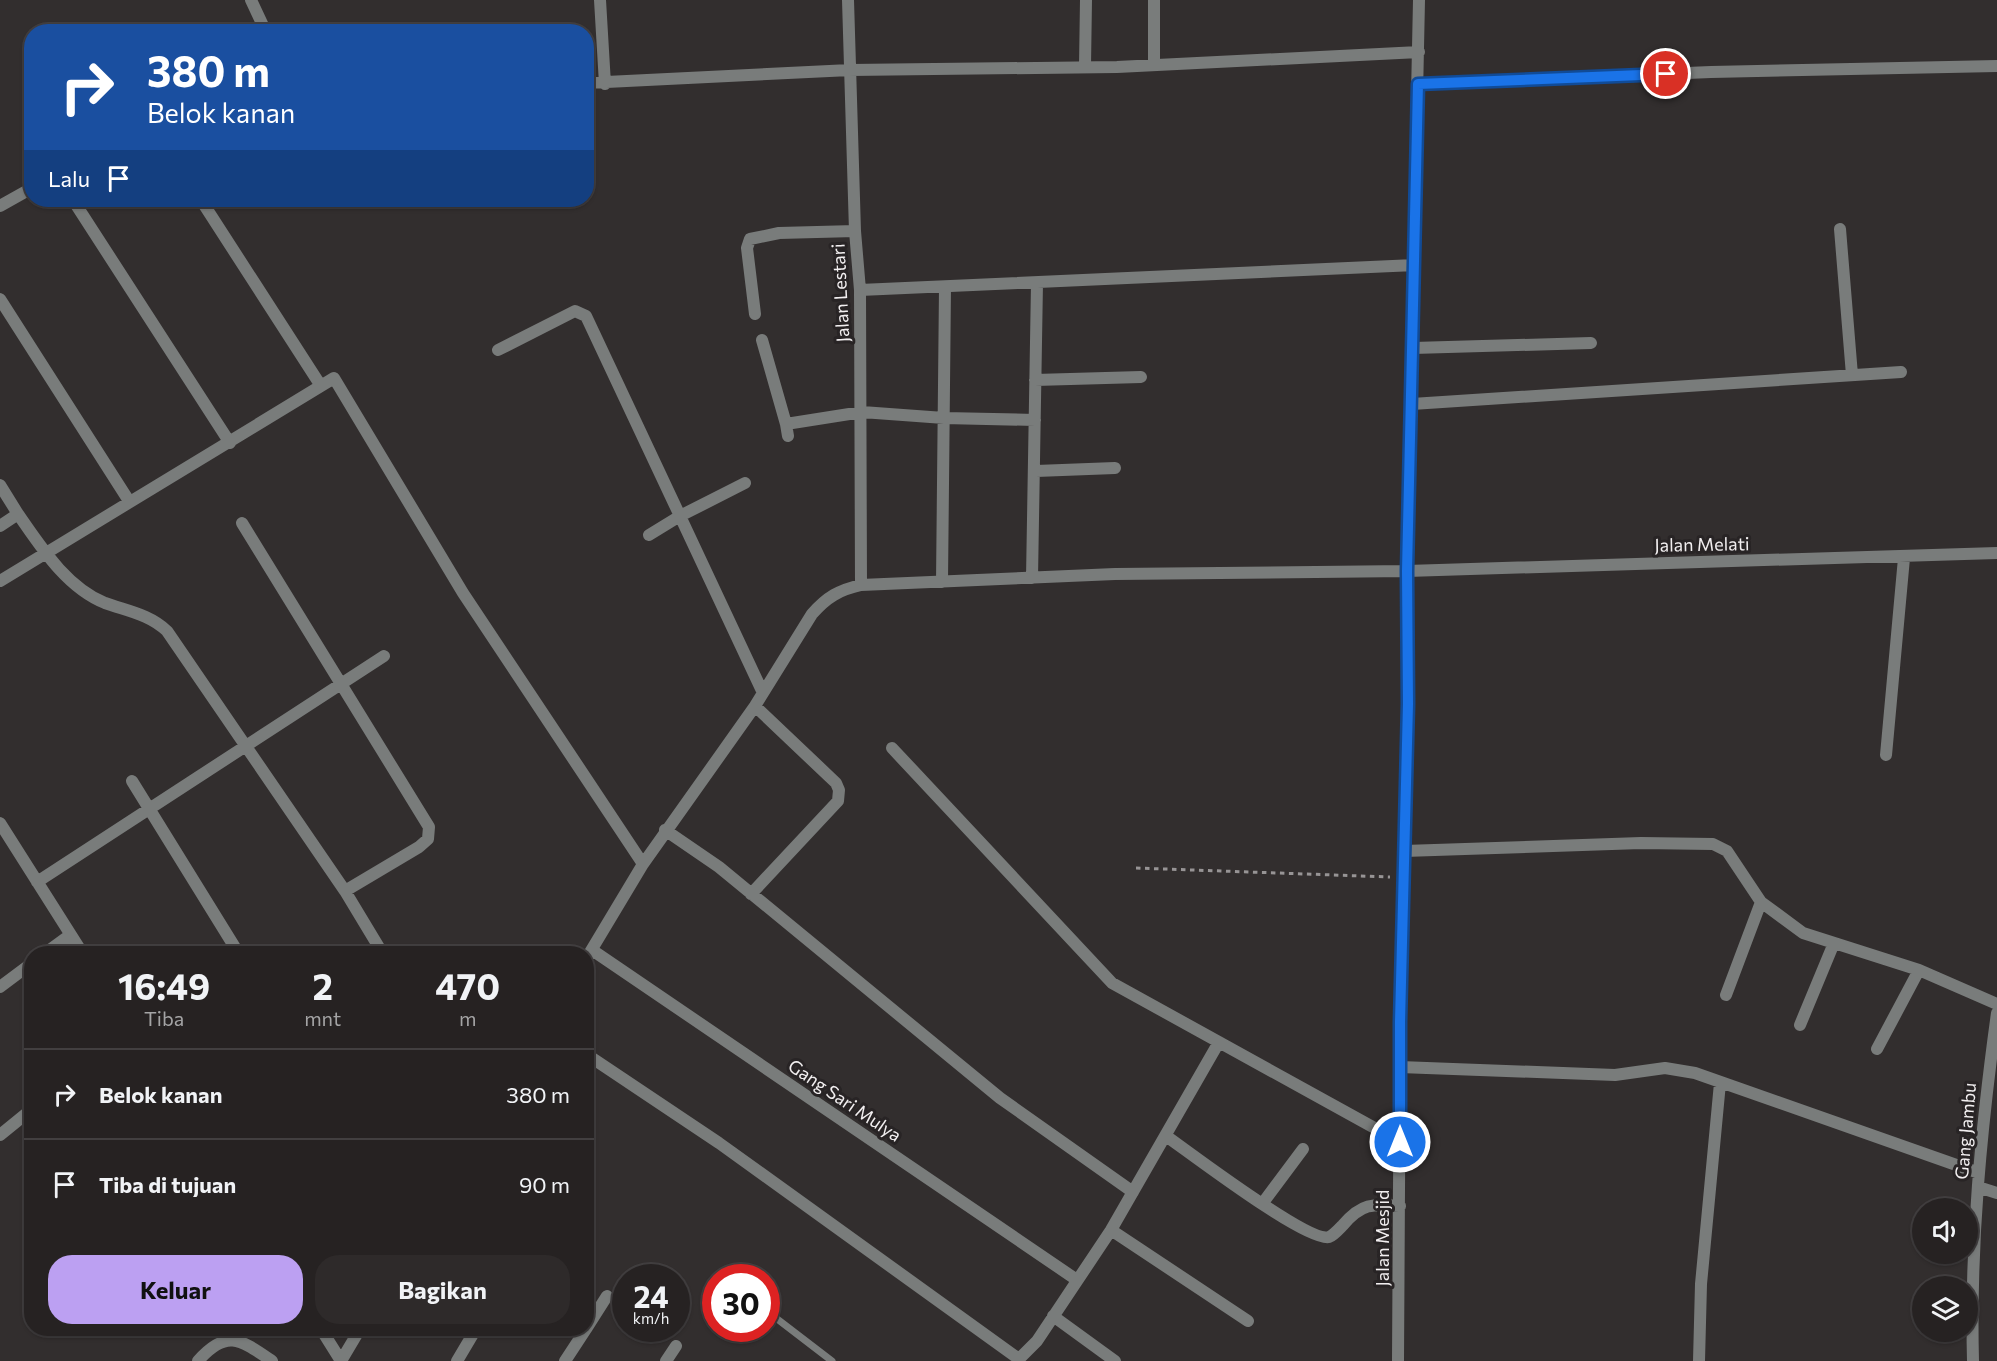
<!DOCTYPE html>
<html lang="id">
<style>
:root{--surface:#262222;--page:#2e2a2a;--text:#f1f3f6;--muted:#a4a4a5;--line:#423f40;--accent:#bca0f2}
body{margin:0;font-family:Commissioner,sans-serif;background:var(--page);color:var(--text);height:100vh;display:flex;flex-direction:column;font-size:22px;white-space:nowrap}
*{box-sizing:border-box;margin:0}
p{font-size:20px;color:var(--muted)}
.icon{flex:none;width:33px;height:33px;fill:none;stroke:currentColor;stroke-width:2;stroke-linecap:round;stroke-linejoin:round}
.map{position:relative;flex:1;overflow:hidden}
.details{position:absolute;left:24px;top:946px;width:570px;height:390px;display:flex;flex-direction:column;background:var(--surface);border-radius:24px;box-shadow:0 2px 4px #0004,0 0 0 2px var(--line)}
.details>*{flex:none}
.hud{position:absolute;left:24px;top:24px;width:570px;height:183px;border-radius:24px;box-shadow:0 2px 4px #0004,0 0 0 2px var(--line);background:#1a4fa0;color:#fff;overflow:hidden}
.controls{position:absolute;left:1912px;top:1198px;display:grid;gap:12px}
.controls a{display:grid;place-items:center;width:66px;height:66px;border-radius:50%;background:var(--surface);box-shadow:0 2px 4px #0004,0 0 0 2px var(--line);font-size:30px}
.speed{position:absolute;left:612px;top:1264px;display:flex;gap:12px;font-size:30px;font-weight:700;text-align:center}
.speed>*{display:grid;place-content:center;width:78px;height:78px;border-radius:50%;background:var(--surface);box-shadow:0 2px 4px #0004,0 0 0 2px var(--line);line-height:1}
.speed small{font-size:15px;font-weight:400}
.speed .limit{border:9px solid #d22;background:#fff;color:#111}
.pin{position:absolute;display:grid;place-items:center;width:51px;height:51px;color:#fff;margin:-26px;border:3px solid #fff;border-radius:50%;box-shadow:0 2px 6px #0007}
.me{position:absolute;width:66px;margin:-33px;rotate:0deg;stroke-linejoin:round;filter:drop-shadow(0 0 4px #0008)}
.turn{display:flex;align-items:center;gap:21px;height:126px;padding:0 24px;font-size:27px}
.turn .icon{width:78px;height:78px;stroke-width:2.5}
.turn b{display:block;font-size:42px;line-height:51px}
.then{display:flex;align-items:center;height:57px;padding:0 24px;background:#0003;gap:12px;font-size:22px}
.eta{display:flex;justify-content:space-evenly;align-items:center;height:102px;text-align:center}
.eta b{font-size:36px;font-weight:700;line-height:42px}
.cta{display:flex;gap:12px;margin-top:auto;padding:12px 24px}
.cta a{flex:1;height:69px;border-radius:24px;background:var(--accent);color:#111;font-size:24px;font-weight:700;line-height:69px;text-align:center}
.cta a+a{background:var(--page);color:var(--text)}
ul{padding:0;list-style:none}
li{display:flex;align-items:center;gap:18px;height:90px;padding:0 24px;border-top:2px solid var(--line)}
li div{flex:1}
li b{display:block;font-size:22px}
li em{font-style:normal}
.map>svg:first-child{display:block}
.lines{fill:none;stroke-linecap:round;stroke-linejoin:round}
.path{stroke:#979495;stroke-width:3;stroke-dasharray:4.5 4.5;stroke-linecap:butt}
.service{stroke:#797c7b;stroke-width:7}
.minor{stroke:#797c7b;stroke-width:12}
.route-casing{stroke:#114b97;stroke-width:15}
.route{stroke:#1a73e8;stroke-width:10}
.labels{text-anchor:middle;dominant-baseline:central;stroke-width:6;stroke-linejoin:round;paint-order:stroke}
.street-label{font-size:18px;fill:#f2eff0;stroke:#282425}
</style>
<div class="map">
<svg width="1997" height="1361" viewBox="0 0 1997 1361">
<rect width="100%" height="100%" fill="#322e2e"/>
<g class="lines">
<!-- path -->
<path class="path" d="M 1136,868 L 1390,877"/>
<!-- service -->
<path class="service" d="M 772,1315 L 832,1361"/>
<!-- minor -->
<path class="minor" d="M 251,0 L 266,32
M 600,0 L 605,84
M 848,0 L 855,231 L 860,290 L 861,585
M 1154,0 L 1154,65
M 1085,66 L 1086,0
M 586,83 L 850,70 L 1117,67 L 1419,52
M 1418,84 L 1711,72 L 1997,66
M 73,200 L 230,443
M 201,200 L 321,386
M 0,206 L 32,188
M 1840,229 L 1852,375
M 860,290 L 1415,265
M 0,299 L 129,501
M 755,314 L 747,248 L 750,239 L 779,233 L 855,231
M 762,340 L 786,424 L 862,412 L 944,418 L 1035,420
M 1413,348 L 1591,343
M 498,350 L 575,311 L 586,316 L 680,516 L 745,483
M 1035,380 L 1141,377
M 1412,404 L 1901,372
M 786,424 L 788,436
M 1036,471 L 1115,468
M 0,485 L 18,514
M 242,523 L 429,827 L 428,839 L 419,847 L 345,891
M 0,526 L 18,514 C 41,547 66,587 105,603 C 127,611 149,614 167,631 L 345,891 L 383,954
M 649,535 L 680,516 L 763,693
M 1032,578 L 1037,283
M 0,581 L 334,378 L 463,593 L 643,864
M 942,582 L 945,287
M 892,748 L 1112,983 L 1400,1142
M 1886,755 L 1904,558
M 132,781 L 239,954
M 0,823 L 83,954
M 665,830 L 719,867 L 1000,1098 L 1133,1192
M 1404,851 L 1641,843 L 1713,844 L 1727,851 L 1761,902 L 1803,933 L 1919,970 L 1997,1004
M 37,882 L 384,656
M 751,894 L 838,801 L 839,790 L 836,783 L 755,706
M 592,950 L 1077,1280
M 44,954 L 70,935
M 586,959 L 643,864 L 755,706 L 812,614 C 827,597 839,590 861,585 L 1115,574 L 1407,571 L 1997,553
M 0,987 L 32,963
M 1726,995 L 1761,902
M 1800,1025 L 1834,943
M 1877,1049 L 1919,970
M 586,1054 L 719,1143 L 1019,1359
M 1400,1067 L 1615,1075 L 1665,1068 L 1695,1073 L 1979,1173
M 0,1135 L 32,1109
M 1166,1136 C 1189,1152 1308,1243 1329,1237 C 1334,1235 1339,1229 1343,1225 C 1362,1203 1372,1204 1400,1206
M 1978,1187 L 1997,1193
M 1262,1204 L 1303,1149
M 1111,1230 L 1248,1321
M 1053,1316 L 1115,1361
M 321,1329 L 341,1361 L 360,1329
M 586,1329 L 607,1296
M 198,1361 C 227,1328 241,1340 272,1361
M 457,1361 L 476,1329
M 565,1361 L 586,1329
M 666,1361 L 676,1346
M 1017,1361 L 1037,1341 L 1111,1230 L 1219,1042
M 1398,1361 L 1400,1022 L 1408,704 L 1407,571 L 1419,0
M 1699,1361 L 1701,1284 L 1720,1083
M 1973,1361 C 1970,1244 1981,1129 1997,1013"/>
</g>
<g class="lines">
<defs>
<path id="route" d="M 1400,1142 L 1400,1022 L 1408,704 L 1407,571 L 1418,84 L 1666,74"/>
</defs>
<!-- route casing -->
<use href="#route" class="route-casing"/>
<!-- route -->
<use href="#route" class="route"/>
</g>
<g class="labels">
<!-- street labels -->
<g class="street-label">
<text transform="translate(840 293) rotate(-93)">Jalan Lestari</text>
<text transform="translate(1702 544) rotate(-1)">Jalan Melati</text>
<text transform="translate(845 1100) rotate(34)">Gang Sari Mulya</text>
<text transform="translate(1965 1131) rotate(-85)">Gang Jambu</text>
<text transform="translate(1382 1238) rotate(-90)">Jalan Mesjid</text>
</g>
</g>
</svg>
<div class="controls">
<a><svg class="icon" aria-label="sound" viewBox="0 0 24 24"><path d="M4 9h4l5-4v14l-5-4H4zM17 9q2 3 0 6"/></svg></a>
<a><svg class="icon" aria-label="layers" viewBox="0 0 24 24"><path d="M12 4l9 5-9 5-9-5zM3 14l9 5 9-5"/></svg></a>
</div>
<div class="speed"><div>24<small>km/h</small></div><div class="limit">30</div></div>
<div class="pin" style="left:1666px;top:74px;background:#d93025"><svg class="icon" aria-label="arrive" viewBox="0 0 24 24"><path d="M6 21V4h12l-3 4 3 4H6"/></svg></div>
<svg class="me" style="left:1400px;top:1142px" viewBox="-20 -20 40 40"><circle r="17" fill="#1a73e8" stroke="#fff" stroke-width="3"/><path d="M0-11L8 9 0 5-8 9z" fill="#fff"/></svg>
<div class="hud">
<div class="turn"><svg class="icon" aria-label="right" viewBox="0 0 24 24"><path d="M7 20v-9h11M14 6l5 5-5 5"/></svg><div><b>380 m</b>Belok kanan</div></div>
<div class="then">Lalu<svg class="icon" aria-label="arrive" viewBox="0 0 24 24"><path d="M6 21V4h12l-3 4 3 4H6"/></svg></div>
</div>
<section class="details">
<div class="eta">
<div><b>16:49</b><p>Tiba</p></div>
<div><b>2</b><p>mnt</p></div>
<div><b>470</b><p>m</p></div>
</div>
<ul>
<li><svg class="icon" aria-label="right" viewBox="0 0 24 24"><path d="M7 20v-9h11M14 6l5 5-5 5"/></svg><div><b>Belok kanan</b></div><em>380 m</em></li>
<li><svg class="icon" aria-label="arrive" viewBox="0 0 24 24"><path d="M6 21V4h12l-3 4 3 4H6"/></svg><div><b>Tiba di tujuan</b></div><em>90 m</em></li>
</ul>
<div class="cta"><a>Keluar</a><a>Bagikan</a></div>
</section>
</div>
